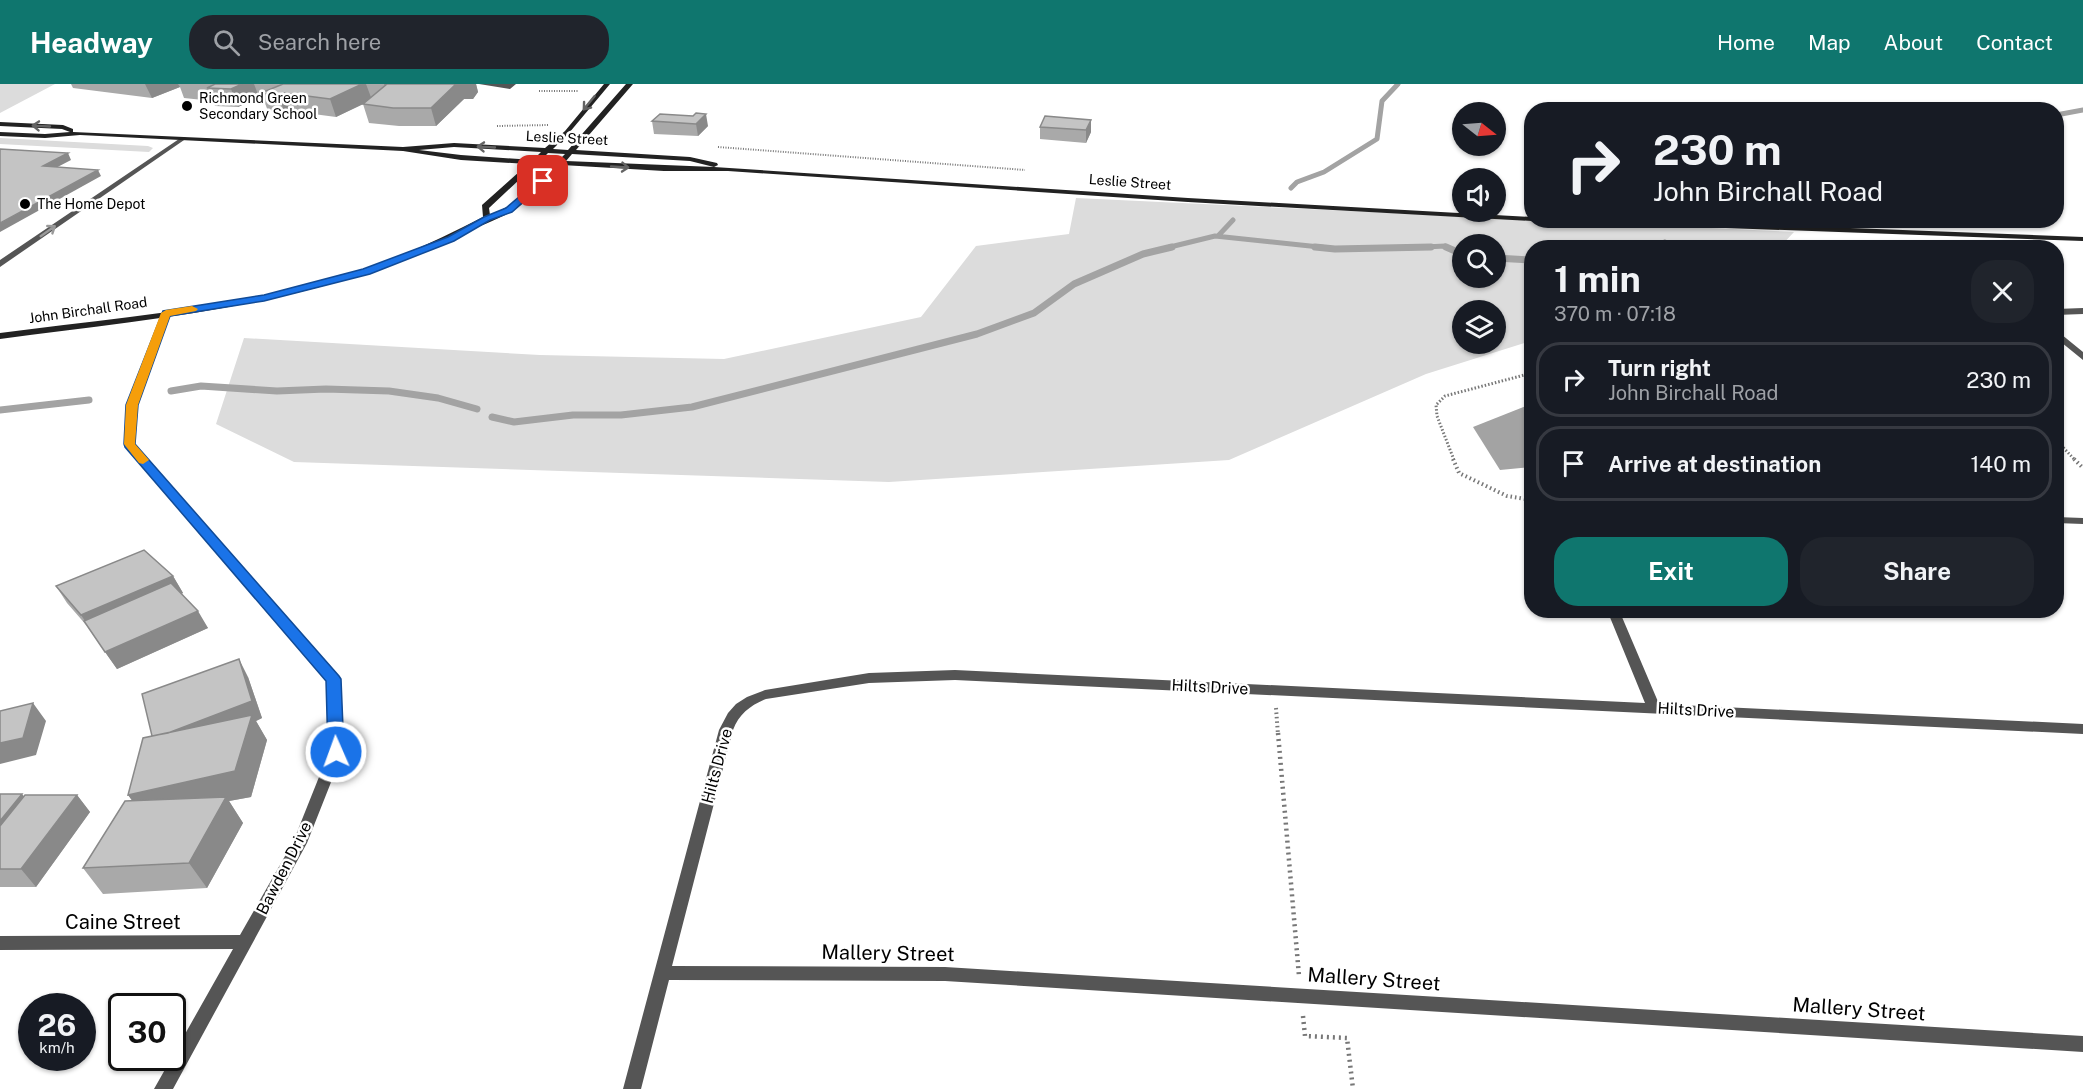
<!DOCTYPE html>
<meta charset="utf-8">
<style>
:root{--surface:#171b24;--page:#20242c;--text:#f1f3f6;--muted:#9ea1a6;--line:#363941;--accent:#0f766e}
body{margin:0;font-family:"Public Sans",sans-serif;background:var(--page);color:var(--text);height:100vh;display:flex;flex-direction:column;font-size:22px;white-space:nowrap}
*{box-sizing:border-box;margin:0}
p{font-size:20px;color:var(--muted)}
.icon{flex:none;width:33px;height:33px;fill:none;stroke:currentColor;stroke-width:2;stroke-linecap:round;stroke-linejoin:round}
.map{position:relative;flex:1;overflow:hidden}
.sheet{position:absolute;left:1524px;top:156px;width:540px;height:378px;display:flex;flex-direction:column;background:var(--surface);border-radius:24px;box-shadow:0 2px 4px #0004}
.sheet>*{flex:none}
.top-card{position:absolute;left:1524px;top:18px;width:540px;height:126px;border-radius:24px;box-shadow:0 2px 4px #0004;background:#171b24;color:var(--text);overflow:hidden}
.needle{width:39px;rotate:107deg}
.fabs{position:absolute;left:1452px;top:18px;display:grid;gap:12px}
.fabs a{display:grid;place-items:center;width:54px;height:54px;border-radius:50%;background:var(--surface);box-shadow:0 2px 4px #0004;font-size:30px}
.speed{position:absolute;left:18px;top:909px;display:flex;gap:12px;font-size:30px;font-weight:700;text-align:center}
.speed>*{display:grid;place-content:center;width:78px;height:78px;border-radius:50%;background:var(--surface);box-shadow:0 2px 4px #0004;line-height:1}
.speed small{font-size:15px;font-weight:400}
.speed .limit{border:3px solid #111;border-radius:9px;background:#fff;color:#111}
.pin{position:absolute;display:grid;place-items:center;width:51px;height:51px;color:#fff;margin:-26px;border-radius:12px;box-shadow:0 3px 9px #0006}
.me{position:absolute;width:66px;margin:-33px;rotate:358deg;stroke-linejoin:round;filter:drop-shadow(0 0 4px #0008)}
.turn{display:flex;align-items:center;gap:21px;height:126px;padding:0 30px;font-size:27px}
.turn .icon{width:78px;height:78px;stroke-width:2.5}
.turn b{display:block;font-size:42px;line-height:51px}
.round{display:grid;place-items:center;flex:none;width:63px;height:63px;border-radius:24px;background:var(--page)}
.overview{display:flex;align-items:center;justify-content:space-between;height:102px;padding:0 30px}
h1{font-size:36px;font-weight:700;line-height:45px}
.action{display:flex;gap:12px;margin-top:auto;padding:12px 30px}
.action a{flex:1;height:69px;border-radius:24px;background:var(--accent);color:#fff;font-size:24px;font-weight:700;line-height:69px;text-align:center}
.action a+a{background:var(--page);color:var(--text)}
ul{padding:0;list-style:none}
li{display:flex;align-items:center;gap:18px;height:75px;margin:0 12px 9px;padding:0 18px;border:3px solid var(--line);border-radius:24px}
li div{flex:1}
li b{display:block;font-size:22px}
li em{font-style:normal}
header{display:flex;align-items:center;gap:36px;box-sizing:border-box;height:84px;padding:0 30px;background:var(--accent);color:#fff}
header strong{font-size:28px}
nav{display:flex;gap:33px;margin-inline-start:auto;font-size:21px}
.search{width:420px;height:54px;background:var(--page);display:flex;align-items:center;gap:15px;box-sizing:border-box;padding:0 21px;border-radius:24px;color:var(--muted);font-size:22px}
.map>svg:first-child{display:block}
.green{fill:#dcdcdc;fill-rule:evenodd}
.water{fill:#a3a3a3}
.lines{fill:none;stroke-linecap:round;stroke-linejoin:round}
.stream-far1{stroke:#a3a3a3;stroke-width:5}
.stream{stroke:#a3a3a3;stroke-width:7}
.path-far3{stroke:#777;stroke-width:2;stroke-dasharray:1 1.5;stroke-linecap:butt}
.path-far2{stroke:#777;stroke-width:3;stroke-dasharray:1.5 2;stroke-linecap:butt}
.path-far1{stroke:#777;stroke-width:4;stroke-dasharray:1.5 3;stroke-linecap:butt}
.path{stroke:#777;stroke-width:4.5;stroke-dasharray:2 4;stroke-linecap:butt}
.lane{fill:#555;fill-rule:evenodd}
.street{fill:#555;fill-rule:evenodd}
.secondary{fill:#222;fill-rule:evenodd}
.wall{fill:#a9a9a9}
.shaded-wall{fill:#898989}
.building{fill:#c4c4c4;stroke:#898989;stroke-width:1.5}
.oneway{stroke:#646464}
.oneway2{stroke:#999}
.route{fill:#1a73e8;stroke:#114b97;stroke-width:1.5}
.slow{fill:#f59e0b}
.poi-dot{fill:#000;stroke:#fff;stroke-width:2}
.labels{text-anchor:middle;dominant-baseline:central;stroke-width:5;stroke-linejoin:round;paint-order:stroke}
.far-poi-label{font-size:14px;fill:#000;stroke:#fff;text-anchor:start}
.far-street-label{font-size:14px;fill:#000;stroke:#fff}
.street-label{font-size:16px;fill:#000;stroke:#fff}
.near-street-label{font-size:20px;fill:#000;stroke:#fff}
</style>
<header>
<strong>Headway</strong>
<div class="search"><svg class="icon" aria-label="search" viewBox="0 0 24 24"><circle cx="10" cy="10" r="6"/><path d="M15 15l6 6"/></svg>Search here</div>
<nav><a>Home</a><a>Map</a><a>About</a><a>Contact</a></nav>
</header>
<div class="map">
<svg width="2083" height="1005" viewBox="0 0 2083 1005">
<rect width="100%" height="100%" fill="#fff"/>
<!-- green -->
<path class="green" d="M 0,0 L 55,0 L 0,29 Z
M 0,54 L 148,62 L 153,64 L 149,68 L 0,60 Z
M 1076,114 L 1794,148 L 1780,163 L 1532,164 L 1531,257 L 1426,290 L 1229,376 L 889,398 L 294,378 L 216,340 L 244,254 L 540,271 L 724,275 L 921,233 L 976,162 L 1069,150 ZM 1462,160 L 1496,160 L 1496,194 L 1462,194 ZM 1462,226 L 1496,226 L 1496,260 L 1462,260 Z"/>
<!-- water -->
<path class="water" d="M 1531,320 L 1531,383 L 1500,386 L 1473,343 Z"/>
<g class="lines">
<!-- stream-far1 -->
<path class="stream-far1" d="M 2056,31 L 2083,26
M 1291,104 L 1297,98 L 1324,88 L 1377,55 L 1382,17 L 1398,0
M 1218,152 L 1233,136
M 1166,164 L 1215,152 L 1329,164
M 1405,164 L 1445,162 L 1449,164
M 1661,164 L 1665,158"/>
<!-- stream -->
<path class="stream" d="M 1315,163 L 1335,165 L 1431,163
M 1446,163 L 1462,170
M 1496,174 L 1532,176
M 171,307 L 201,302 L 277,307 L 326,305 L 389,307 L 438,314 L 477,325
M 0,326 L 89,316
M 492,333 L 514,338 L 573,331 L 621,331 L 692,323 L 977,250 L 1034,229 L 1074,200 L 1143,170 L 1172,163"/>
<!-- path-far3 -->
<path class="path-far3" d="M 539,7 L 579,7
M 497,42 L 549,41
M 718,63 L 1025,86"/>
<!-- path-far2 -->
<path class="path-far2" d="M 2056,356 L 2075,376
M 1454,376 L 1437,332 L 1436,321 L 1445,312 L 1532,289"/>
<!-- path-far1 -->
<path class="path-far1" d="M 1453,375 L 1459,389 L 1507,412 L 1532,416
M 2074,375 L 2083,384
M 1276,624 L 1278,651"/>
<!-- path -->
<path class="path" d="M 1278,649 L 1299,892
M 1303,932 L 1305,952 L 1347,954 L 1353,1005"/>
<!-- lane -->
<path class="lane" d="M 479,0 L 516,0 L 510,5 Z
M 182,53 L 187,54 L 0,183 L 0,176 Z"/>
<!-- street -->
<path class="street" d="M 2083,224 L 2083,230 L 2056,231 L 2056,225 Z
M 166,226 L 170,229 L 137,321 L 134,360 L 339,592 L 341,595 L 343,668 L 307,759 L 173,1005 L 154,1005 L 233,865 L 0,866 L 0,852 L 240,851 L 293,758 L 329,668 L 327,596 L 124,360 L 127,321 L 162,229 Z
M 2056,246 L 2083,268 L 2083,276 L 2056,254 Z
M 2056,433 L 2083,434 L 2083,440 L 2056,439 Z
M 1607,526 L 1619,526 L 1659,620 L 2083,640 L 2083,650 L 955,596 L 869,599 L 766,615 C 751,621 739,630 733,646 L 672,882 L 945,883 L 2083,952 L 2083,968 L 945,897 L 669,896 L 641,1005 L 623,1005 L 719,646 L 728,629 L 736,620 L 747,613 L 765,606 L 869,589 L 955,586 L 1645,619 Z"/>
<!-- secondary -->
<path class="secondary" d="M 604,0 L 610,0 L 569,49 L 553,65 L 568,66 L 626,0 L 633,0 L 576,66 L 690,73 L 717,79 L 718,81 L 714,83 L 1188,114 L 1532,133 L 1532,136 L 1535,136 L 1532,137 L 1188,118 L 728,87 L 664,87 L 562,81 C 547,98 531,115 512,127 C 498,136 478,142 462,150 C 319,222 156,234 0,255 L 0,249 C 122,233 249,224 367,185 C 407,171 445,152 483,133 L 482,121 L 528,80 L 461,76 L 403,67 L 80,51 L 45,54 L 0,52 L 0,48 L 45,50 L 70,48 L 62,45 L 0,42 L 0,38 L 63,41 L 73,45 L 73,48 L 403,63 L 454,59 L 545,64 L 565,47 ZM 454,63 L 541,68 L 533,76 L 461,71 L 419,66 ZM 548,69 L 565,70 L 558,77 L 541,76 ZM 572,70 L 690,77 L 714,83 L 566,77 ZM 536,80 L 555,81 C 536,100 516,121 490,131 L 489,124 Z
M 1559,136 L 1641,136 L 2083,153 L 2083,157 L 1563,138 Z"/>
</g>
<!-- wall -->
<path class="wall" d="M 71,0 L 476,0 L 478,8 L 473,15 L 464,15 L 436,42 L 399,42 L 369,39 L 363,20 L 364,19 L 336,33 L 291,27 L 285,29 L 268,27 L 263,14 L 259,13 L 238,23 L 215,22 L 213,17 L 184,14 L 180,3 L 152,14 L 73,4 Z
M 660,30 L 708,42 L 698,52 L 654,50 L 652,37 Z
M 1091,36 L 1091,48 L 1086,59 L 1040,55 L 1040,43 Z
M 173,492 L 183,509 L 181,510 L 208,544 L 117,585 L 87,542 L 67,519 L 56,502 Z
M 248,593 L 262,634 L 256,637 L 267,656 L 251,713 L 229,717 L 243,739 L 207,804 L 103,810 L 83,784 L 133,717 L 128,711 Z
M 0,710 L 24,712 L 77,711 L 90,728 L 36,803 L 0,803 Z"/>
<!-- shaded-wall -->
<path class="shaded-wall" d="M 145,0 L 178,0 L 180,3 L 152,14 Z
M 242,0 L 254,0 L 259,13 L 238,23 L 231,5 Z
M 362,0 L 366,0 L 372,16 L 336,33 L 330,15 Z
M 456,0 L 476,0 L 478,8 L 473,15 L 464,15 L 436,42 L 431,24 Z
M 284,9 L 291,27 L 285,29 L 278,11 Z
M 706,30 L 708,42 L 698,52 L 696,40 Z
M 1091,36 L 1091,48 L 1086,59 L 1086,46 Z
M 68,69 L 71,76 L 46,89 L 43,82 Z
M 98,86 L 101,92 L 0,148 L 0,139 Z
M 173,492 L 183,509 L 93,549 L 81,531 Z
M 198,527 L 208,544 L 117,585 L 105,568 Z
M 239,575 L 248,593 L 262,634 L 256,637 L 267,656 L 251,713 L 229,717 L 243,739 L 207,804 L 189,779 L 146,736 L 128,711 L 153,655 Z
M 33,619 L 46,637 L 36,671 L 0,680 L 0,659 Z
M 22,710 L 36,727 L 0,773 L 0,737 Z
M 77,711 L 90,728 L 36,803 L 21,785 Z"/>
<!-- building -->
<path class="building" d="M 213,0 L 242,0 L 231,5 L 207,4 L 215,0 Z
M 283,0 L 362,0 L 330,15 L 284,9 L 278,11 L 261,9 Z
M 384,0 L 456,0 L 431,24 L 393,24 L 363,20 L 387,0 Z
M 696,29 L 706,30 L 696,40 L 652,37 L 660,30 L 693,32 Z
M 1045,32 L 1091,36 L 1086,46 L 1040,43 Z
M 0,65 L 68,69 L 43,82 L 98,86 L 0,139 Z
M 144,466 L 173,492 L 81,531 L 56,502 Z
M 171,499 L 198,527 L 105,568 L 84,537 Z
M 239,575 L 252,617 L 168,649 L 152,652 L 142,610 Z
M 33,619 L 23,654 L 0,659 L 0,627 Z
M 252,631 L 235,687 L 128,711 L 143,654 Z
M 0,710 L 22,710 L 0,737 Z
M 25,711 L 77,711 L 21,785 L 0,785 L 0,742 Z
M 226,713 L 189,779 L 83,784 L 125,717 Z"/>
<!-- one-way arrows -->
<defs><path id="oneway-shaft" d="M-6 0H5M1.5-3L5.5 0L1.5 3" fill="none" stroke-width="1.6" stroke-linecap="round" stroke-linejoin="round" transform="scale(1.5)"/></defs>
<g class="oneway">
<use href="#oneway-shaft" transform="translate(589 19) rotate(129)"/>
<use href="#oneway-shaft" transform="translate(41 42) rotate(-177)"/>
<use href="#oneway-shaft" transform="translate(486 63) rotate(-177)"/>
<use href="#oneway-shaft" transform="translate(620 83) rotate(3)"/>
</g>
<use class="oneway2" href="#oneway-shaft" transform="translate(48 147) rotate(-35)"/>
<!-- route -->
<path class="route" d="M 540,95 L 547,97 L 512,128 L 490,136 L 454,157 L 370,190 L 264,217 L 170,232 L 138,321 L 135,360 L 339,592 L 341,595 L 344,668 L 342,673 L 330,673 L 328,668 L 326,597 L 125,363 L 124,360 L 126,321 L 163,227 L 264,211 L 363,185 L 448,153 L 484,133 L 506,124 Z"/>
<!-- slow -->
<path class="slow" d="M 192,222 L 198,225 L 196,227 L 170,232 L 138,321 L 135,360 L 149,376 L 143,380 L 139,379 L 124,360 L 126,321 L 161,229 L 166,226 Z"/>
<!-- markers -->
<g class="poi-dot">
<circle cx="187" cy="22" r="6"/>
<circle cx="25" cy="120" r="6"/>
</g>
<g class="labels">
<!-- far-poi labels -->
<g class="far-poi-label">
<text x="199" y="14">Richmond Green<tspan x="199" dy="16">Secondary School</tspan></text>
<text x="37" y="120">The Home Depot</text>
</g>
<!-- far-street labels -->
<g class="far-street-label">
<text transform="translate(567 54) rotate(3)">Leslie Street</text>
<text transform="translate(1130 98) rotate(4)">Leslie Street</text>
<text transform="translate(88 226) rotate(-8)">John Birchall Road</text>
</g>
<!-- street labels -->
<g class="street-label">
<text transform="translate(1210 603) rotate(3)">Hilts Drive</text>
<text transform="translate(1696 626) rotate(3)">Hilts Drive</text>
<text transform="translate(717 682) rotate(-75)">Hilts Drive</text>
<text transform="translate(284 784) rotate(-63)">Bawden Drive</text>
</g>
<!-- near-street labels -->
<g class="near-street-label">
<text x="123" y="838">Caine Street</text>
<text transform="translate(888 869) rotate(1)">Mallery Street</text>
<text transform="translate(1374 895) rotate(4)">Mallery Street</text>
<text transform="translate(1859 925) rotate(4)">Mallery Street</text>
</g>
</g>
</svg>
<div class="fabs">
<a><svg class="needle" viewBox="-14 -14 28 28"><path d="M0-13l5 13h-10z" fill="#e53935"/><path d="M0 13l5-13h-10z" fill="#9ea1a6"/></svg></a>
<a><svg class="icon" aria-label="sound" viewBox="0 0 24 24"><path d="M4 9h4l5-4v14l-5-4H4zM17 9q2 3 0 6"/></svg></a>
<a><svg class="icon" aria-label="search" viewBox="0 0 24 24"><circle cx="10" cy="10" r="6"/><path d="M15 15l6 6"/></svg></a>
<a><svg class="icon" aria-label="layers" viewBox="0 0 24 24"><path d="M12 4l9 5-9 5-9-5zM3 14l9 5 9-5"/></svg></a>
</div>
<div class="speed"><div>26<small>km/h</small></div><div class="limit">30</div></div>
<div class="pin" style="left:543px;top:97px;background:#d93025"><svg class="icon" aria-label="arrive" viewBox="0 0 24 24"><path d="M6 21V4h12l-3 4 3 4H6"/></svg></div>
<svg class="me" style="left:336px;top:668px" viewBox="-20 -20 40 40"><circle r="17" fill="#1a73e8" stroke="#fff" stroke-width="3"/><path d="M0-11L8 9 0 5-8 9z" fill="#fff"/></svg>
<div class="top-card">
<div class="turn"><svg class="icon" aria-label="right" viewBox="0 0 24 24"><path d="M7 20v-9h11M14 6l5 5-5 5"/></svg><div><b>230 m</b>John Birchall Road</div></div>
</div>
<section class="sheet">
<div class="overview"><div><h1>1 min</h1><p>370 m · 07:18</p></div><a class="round"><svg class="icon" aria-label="close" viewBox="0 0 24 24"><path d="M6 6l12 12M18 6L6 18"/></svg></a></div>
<ul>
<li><svg class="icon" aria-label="right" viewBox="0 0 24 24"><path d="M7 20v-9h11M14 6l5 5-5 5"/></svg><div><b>Turn right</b><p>John Birchall Road</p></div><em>230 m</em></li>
<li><svg class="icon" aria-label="arrive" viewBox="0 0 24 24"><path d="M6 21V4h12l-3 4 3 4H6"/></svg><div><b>Arrive at destination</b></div><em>140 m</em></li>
</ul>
<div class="action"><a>Exit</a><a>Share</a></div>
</section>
</div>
